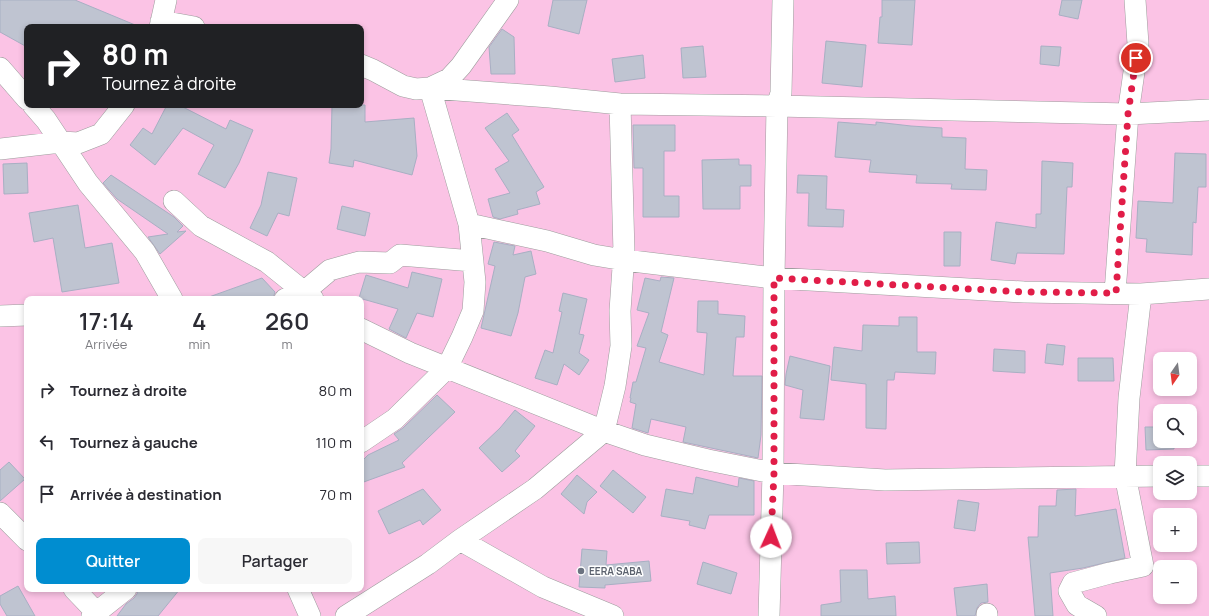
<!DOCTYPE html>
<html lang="fr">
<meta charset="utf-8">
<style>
:root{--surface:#fff;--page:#f7f7f7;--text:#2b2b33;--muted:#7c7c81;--accent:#008dd0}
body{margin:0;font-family:Manrope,sans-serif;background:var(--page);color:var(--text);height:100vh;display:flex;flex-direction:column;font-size:15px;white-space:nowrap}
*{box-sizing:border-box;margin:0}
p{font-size:13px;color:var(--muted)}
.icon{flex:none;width:22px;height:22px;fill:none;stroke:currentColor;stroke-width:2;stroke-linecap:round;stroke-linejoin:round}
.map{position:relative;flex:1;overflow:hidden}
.panel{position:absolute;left:24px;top:296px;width:340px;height:296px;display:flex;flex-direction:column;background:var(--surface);border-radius:8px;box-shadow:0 2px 6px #0003}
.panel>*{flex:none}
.guide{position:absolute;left:24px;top:24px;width:340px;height:84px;border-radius:8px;box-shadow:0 2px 6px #0003;background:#202124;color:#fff;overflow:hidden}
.needle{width:26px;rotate:194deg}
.fabs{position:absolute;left:1153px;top:352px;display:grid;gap:8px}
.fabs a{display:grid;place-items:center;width:44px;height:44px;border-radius:8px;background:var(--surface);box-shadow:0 2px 6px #0003;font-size:20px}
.pin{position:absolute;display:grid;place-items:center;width:34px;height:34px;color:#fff;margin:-17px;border:2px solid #fff;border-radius:50%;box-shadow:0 1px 4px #0007}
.me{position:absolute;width:44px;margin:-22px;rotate:2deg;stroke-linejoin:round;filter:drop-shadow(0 0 3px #0008)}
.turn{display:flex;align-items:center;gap:14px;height:84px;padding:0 12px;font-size:18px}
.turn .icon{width:52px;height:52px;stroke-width:2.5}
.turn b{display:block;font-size:28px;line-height:34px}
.eta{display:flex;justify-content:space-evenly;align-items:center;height:68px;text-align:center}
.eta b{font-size:24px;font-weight:600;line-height:28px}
.action{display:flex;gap:8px;margin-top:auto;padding:8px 12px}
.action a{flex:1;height:46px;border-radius:8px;background:var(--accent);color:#fff;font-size:16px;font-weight:600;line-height:46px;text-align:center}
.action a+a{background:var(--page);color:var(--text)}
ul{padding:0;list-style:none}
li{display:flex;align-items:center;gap:12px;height:52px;padding:0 12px}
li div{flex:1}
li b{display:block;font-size:15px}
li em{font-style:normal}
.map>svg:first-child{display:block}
.park{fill:#fbc3e5;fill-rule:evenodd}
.building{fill:#bfc4d1;stroke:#a8afc3}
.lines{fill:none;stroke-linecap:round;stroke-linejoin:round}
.minor-casing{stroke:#9d9d9d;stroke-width:22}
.minor{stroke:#fff;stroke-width:21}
.route{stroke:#e11d48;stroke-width:7;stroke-dasharray:0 12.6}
.worship-dot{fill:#6b7280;stroke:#fff;stroke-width:1.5}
.labels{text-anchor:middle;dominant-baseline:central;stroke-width:3;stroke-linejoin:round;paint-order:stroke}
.worship-label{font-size:10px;font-weight:bold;fill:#5b616d;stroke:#fff;text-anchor:start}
</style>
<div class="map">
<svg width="1209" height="616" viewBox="0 0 1209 616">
<rect width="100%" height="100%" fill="#e6e7f1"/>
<!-- park -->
<path class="park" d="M 0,0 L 1209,0 L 1209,616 L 0,616 ZM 27,27 L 361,27 L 361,105 L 27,105 ZM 27,299 L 361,299 L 361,589 L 27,589 ZM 1160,359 L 1190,359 L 1190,389 L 1160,389 ZM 1160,411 L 1190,411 L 1190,441 L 1160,441 ZM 1160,463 L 1190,463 L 1190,493 L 1160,493 ZM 1160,515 L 1190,515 L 1190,545 L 1160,545 ZM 1160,567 L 1190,567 L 1190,597 L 1160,597 Z"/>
<!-- building -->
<path class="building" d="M 0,0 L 75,0 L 140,27 L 27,27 L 27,47 L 0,32 Z
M 553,0 L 587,0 L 579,34 L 548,26 Z
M 882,0 L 915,0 L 912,45 L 878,43 L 880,17 L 882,17 Z
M 1062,0 L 1082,0 L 1078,19 L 1059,15 Z
M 502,29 L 514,37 L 515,74 L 491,74 L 489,47 Z
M 826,41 L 866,45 L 862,87 L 822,83 Z
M 703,46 L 706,77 L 683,78 L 681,48 Z
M 1041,46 L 1061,47 L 1059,66 L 1040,64 Z
M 643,55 L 645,78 L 615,82 L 612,59 Z
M 167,105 L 179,105 L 226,129 L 230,120 L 253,130 L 239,163 L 225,188 L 198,174 L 214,145 L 183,128 L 155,165 L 130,145 L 143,128 L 152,134 Z
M 332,105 L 365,105 L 365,122 L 414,118 L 417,156 L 412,175 L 354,160 L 353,167 L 329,163 L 331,149 Z
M 507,113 L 519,130 L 512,135 L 544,187 L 536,192 L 540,204 L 517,210 L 518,214 L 500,219 L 493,217 L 488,199 L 510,193 L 495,169 L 509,161 L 485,128 Z
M 838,122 L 876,125 L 876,122 L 911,126 L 942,128 L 942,137 L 966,138 L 965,169 L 987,170 L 986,190 L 951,189 L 952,184 L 916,183 L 917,175 L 869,172 L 871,160 L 835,157 Z
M 633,125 L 675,125 L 675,151 L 664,151 L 664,196 L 679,196 L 679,217 L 643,217 L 643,168 L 634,168 Z
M 1175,153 L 1206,154 L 1206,187 L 1198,187 L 1196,223 L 1193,222 L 1192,255 L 1146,252 L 1147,239 L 1136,238 L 1138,201 L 1173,203 Z
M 739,159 L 739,165 L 751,165 L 751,186 L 740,186 L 740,209 L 703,209 L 702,160 Z
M 1042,161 L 1073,163 L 1072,187 L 1067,187 L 1064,254 L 1017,253 L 1015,264 L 991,260 L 996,222 L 1036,228 L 1036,214 L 1041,214 Z
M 27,163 L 28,193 L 4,194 L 3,164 Z
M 268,172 L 297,178 L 289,216 L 278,213 L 267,236 L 250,228 L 261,205 Z
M 111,175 L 174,217 L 183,226 L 177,232 L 186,231 L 160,254 L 148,237 L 168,234 L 117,199 L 103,183 Z
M 798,175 L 827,176 L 826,209 L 844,210 L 843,227 L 808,226 L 809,193 L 797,193 Z
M 78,205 L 85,248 L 112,243 L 119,283 L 62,292 L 53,238 L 34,242 L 29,213 Z
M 342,206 L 370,213 L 365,236 L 337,229 Z
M 944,232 L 961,232 L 960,266 L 944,266 Z
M 494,242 L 515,246 L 513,255 L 531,251 L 536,274 L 525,277 L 518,313 L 511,336 L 481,328 L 495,266 L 488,264 Z
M 412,272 L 442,279 L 433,317 L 417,313 L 406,338 L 389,329 L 398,309 L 359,298 L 366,275 L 408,288 Z
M 661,277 L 674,278 L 661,332 L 668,335 L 659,362 L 704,375 L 707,333 L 697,332 L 698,301 L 718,301 L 718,314 L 745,316 L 744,337 L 736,337 L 733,376 L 762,376 L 761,435 L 758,458 L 683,442 L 686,427 L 651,419 L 648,433 L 632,428 L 636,404 L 630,402 L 631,398 L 630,398 L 633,382 L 636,382 L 646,348 L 637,346 L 649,313 L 637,310 L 645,278 L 660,281 Z
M 262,278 L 275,292 L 273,299 L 210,299 L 209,297 Z
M 563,293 L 587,299 L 579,334 L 584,335 L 579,353 L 589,360 L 579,375 L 564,364 L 557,385 L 535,378 L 545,350 L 553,353 L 562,312 L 559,311 Z
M 899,317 L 917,317 L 917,352 L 936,352 L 935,374 L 895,372 L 894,380 L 887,380 L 886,429 L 866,428 L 866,384 L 831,380 L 834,347 L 862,351 L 863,325 L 899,326 Z
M 1047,344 L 1065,346 L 1063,365 L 1045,363 Z
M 994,349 L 1025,351 L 1025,373 L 993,371 Z
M 790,356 L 830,366 L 824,420 L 800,418 L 803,390 L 785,385 L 786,374 Z
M 1078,358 L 1113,358 L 1114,381 L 1078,381 Z
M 437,395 L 455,412 L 402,463 L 405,467 L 361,483 L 361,462 L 368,455 L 399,440 L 394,434 L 403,428 Z
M 515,410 L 535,426 L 515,451 L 520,456 L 502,472 L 479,448 L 500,428 Z
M 1145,427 L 1160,427 L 1160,441 L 1174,441 L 1174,449 L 1146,450 Z
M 9,462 L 25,479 L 0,501 L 0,470 Z
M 613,470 L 646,497 L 633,513 L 600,486 Z
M 577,475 L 597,492 L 587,502 L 584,514 L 561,494 Z
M 696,477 L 738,487 L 739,478 L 754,481 L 754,515 L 709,515 L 705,529 L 689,525 L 690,521 L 661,516 L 666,489 L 693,494 Z
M 423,489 L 441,510 L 423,525 L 420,520 L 389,534 L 378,511 Z
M 1076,489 L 1075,516 L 1116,509 L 1125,558 L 1083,568 L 1050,573 L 1053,616 L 1035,616 L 1028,537 L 1038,537 L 1039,506 L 1056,506 L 1057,490 Z
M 958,500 L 979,503 L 975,531 L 954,528 Z
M 919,542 L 920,563 L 887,564 L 886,543 Z
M 582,549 L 607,551 L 606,565 L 649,561 L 651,581 L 605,585 L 605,588 L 579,587 Z
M 703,562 L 737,573 L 731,594 L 697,584 Z
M 840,570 L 867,570 L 868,599 L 895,596 L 896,616 L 821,616 L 821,605 L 841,602 Z
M 987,584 L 988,602 L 981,603 L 977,608 L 975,616 L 957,616 L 954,588 Z
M 18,586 L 35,616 L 7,616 L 0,604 L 0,596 Z
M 138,589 L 180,589 L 158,616 L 117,616 L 126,604 L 134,598 L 137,594 Z"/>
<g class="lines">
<defs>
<path id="minor" d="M 161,21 L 194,27
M 160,27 L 166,0
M 361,65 L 373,70 L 403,86 L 416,89 L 430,88 L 550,97 L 620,104 L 777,106 L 1128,114 L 1209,110
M 0,68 L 27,99
M 33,105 L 46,120 L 88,183 L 145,252 L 172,299
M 0,149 L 61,142 L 78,143 L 101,134 L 124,105
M 174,201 L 201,226 L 267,262 L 313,299
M 469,224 L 547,241 L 594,255 L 624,260 L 774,278 L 1024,292 L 1141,294 L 1209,289
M 1115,293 L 1128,114 L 1138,44 L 1135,0
M 285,299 L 304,292 L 330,270 L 359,262 L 390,263 L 400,255 L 473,261
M 0,316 L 27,315
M 361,329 L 410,353 L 604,431 L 645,445 L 708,460 L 773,473 L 885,480 L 1160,476
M 361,442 L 395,419 L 447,368 L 462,337 L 473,311 L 475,282 L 469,224 L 430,88 L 449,79 L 461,66 L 508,0
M 1190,476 L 1209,476
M 0,513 L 27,540
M 460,540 L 543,587 L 613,616
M 74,589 L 96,612
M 298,589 L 310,616
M 92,616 L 126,589
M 346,616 L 428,564 L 460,540 L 535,489 L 604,431 L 615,386 L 621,346 L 620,311 L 624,253 L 620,104
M 769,616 L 773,473 L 774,278 L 777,106 L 781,93 L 783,0
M 987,616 L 987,614
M 1096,616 L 1077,605 L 1069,591 L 1073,583 L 1110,573 L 1143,566 L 1125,475 L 1129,398 L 1141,294"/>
</defs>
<!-- minor casing -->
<use href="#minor" class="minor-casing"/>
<!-- minor -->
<use href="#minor" class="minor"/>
</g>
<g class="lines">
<!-- route -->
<path class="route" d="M 771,537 L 774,473 L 774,278 L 1024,292 L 1116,293 L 1128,114 L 1136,58"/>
</g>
<!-- markers -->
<circle class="worship-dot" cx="581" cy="571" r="4"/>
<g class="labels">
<!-- worship labels -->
<g class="worship-label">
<text x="589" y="571">EERA SABA</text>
</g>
</g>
</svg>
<div class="fabs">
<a><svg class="needle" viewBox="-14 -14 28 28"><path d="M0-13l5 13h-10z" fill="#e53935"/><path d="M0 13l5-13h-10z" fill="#7c7c81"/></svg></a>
<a><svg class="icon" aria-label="search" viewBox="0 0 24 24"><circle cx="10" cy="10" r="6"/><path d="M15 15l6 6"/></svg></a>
<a><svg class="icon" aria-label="layers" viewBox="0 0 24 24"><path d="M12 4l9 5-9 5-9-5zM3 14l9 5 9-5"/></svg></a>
<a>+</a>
<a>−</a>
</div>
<div class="pin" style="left:1136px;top:58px;background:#d93025"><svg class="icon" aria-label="arrive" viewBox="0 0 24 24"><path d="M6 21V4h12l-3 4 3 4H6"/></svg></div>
<svg class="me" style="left:771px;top:537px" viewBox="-20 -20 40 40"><circle r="19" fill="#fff"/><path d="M0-13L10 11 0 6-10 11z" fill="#e11d48"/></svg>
<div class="guide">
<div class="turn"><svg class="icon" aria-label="right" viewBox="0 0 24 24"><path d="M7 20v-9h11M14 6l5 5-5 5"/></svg><div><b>80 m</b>Tournez à droite</div></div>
</div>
<section class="panel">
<div class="eta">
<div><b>17:14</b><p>Arrivée</p></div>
<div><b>4</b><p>min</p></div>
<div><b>260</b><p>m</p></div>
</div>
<ul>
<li><svg class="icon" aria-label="right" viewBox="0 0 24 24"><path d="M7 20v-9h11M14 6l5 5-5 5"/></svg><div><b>Tournez à droite</b></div><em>80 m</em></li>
<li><svg class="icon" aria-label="left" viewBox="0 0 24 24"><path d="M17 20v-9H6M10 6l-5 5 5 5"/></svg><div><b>Tournez à gauche</b></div><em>110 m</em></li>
<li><svg class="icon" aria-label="arrive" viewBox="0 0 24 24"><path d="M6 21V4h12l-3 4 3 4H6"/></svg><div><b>Arrivée à destination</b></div><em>70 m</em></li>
</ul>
<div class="action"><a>Quitter</a><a>Partager</a></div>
</section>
</div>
